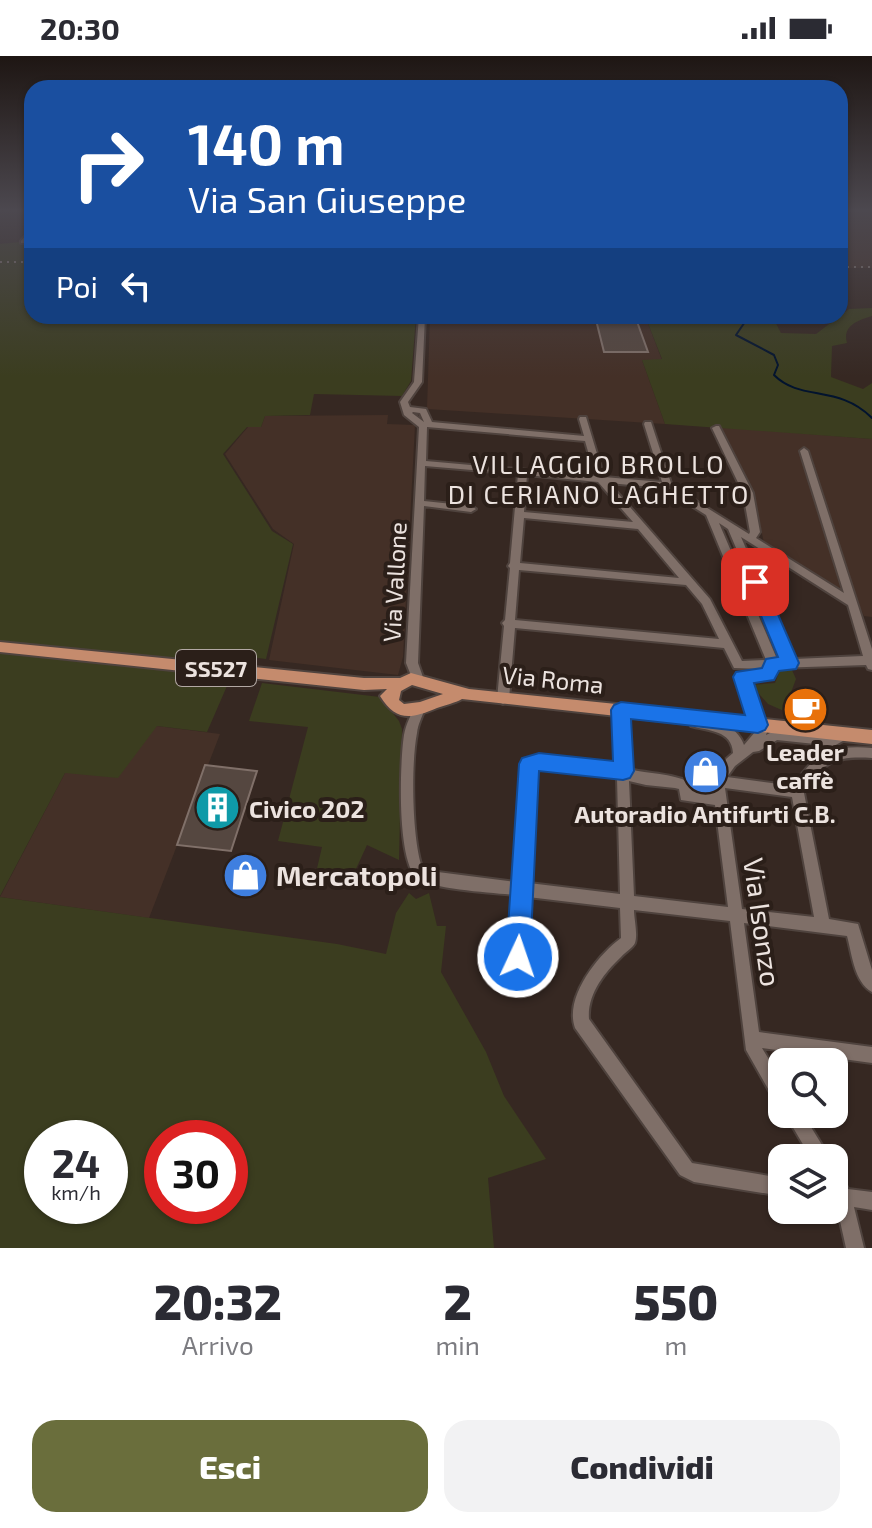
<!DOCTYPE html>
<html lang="it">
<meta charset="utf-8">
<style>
:root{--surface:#fff;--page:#f2f2f3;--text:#2b2b33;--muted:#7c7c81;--accent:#6a6e3c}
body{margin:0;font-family:"Exo 2",sans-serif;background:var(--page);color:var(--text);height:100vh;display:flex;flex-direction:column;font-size:30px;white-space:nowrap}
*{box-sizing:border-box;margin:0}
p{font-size:26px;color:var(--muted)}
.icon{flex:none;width:44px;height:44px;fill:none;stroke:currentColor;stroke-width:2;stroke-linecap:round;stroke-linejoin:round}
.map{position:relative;height:1192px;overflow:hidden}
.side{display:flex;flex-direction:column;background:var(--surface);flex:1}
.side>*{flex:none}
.guide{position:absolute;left:24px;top:24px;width:824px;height:244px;border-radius:24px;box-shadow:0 2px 6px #0004;background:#1a4fa0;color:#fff;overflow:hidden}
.tools{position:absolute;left:768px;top:992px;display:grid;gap:16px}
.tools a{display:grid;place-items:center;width:80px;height:80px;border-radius:16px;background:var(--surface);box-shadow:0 2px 6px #0004;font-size:40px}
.speed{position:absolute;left:24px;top:1064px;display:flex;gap:16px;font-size:40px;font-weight:700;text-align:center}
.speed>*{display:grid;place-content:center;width:104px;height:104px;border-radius:50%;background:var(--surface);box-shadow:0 2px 6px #0004;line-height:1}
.speed small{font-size:20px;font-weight:400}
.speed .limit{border:12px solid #d22;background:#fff;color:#111}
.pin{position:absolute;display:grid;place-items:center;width:68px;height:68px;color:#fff;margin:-34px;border-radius:16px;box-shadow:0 4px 12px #0006}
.me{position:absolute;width:88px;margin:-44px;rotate:3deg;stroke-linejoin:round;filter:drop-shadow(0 0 6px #0008)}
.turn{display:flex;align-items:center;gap:28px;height:168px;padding:0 32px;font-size:36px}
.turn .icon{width:104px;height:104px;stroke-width:2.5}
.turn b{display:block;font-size:56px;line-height:68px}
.then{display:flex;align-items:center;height:76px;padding:0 32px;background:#0003;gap:16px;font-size:30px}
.eta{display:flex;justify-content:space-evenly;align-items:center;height:136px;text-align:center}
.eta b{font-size:48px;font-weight:800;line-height:56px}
.action{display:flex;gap:16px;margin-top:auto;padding:16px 32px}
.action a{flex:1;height:92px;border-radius:24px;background:var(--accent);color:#fff;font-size:32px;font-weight:800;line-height:92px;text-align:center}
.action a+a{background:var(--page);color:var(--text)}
.status{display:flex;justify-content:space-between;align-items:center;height:56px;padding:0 40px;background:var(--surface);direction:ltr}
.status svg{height:22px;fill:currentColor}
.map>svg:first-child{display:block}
.built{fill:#443027}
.green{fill:#3b3d1f;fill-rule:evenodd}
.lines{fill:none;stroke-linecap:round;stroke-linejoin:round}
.stream{stroke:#02132e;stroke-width:2}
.building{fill:#554740;stroke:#807069;stroke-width:2}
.minor-casing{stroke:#4f433e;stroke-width:4}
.major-casing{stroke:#4f433e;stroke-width:4}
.minor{fill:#7f6f68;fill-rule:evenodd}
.major{fill:#c58b6d;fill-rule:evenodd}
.rail{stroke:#8d817c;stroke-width:2;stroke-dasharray:2 5;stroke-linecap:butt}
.route{fill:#1a73e8;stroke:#114b97;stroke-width:2}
.labels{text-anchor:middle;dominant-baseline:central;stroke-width:8;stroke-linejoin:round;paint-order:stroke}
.shield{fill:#2b1f19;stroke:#b2a8a4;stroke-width:2}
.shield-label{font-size:22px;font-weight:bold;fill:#ece3df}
.street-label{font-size:24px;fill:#ece3df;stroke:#2b1f19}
.poi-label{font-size:24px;font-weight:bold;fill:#ece3df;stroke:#2b1f19}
.neighbourhood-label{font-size:26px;letter-spacing:2px;fill:#ece3df;stroke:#2b1f19}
.near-poi-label{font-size:28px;font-weight:bold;fill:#ece3df;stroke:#2b1f19;text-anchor:start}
.near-street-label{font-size:28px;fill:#ece3df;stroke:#2b1f19}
</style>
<div class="status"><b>20:30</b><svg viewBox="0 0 49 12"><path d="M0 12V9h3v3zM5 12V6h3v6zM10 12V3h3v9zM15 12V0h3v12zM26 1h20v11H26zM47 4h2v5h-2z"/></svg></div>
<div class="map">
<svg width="872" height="1192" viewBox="0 0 872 1192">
<rect width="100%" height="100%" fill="#362822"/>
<!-- built -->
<path class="built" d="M 840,154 L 872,154 L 872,212 L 840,212 Z
M 430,260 L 645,260 L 662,304 L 642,304 L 665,368 L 427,353 Z
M 388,359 L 387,368 L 415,369 L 403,601 L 398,619 L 269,604 L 294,488 L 273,473 L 225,398 L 248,371 L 261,371 L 265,360 Z
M 721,371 L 872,383 L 872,561 L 864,560 L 851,532 L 835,532 L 764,487 L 753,435 Z
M 157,670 L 220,678 L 149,862 L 0,841 L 65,717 Z"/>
<!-- green -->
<path class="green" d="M 32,171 L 32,260 L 416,260 L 411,325 L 402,340 L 314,338 L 310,359 L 265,360 L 261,371 L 247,371 L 223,398 L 272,475 L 293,488 L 266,603 L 240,600 L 207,676 L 157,670 L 118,722 L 65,717 L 0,840 L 0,188 L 20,186 Z
M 872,252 L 872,260 C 858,264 842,270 847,287 L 832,290 L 831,321 L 863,333 L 872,327 L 872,383 L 665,368 L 642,304 L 662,303 L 645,260 L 772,260 L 781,277 L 816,278 L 849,253 Z
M 780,614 L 792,614 L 796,623 L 784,655 L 768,648 L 751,629 L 775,627 Z
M 262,627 L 380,641 L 399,665 L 402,673 L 399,804 L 367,789 L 350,826 L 315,821 L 322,791 L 278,785 L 308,671 L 249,665 Z
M 409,837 L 416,843 L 429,837 L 437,870 L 446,870 L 441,916 L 486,996 L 504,1040 L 546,1103 L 488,1122 L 494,1192 L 0,1192 L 0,841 L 337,888 L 386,898 L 396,857 ZM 42,1082 L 110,1082 L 110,1150 L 42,1150 ZM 162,1082 L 230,1082 L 230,1150 L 162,1150 Z"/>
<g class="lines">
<!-- stream -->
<path class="stream" d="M 749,260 L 736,279 L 774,299 L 778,309 L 774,319 C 801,346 838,328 872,362"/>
</g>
<!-- building -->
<path class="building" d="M 595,260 L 635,260 L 648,296 L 604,296 Z
M 205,709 L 257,715 L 231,795 L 177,789 Z"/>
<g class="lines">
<defs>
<path id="minor" d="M 32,172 L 32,178 L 25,187 L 21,187 L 21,185 Z
M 419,260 L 425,260 L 422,326 L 408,346 L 410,351 L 426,353 L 432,366 L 584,380 L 579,363 L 580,361 L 586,361 L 604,421 L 662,426 L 644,368 L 645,366 L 651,366 L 672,430 L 749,478 L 750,476 L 743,437 L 712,372 L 716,370 L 719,370 L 753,437 L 760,476 L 756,482 L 844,537 L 800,395 L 804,392 L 808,395 L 872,593 L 872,614 L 868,613 L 866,609 L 777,612 L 772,621 L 749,623 L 767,676 L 766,679 L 776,674 L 832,680 L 844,673 L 848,674 L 850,678 L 848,682 L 834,690 L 777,684 L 759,695 L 753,696 L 735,710 L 727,721 L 794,730 C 814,696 833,689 872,692 L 872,702 C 836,700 822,705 804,737 L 829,863 L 858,868 L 872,914 L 872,936 C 854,926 852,898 847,880 L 744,867 L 759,976 L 872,991 L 872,1007 L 762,992 L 782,1025 L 782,1049 L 776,1047 L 746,994 L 730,865 L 634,854 C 634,863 638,878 635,887 C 633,892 625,896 621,901 C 604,917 587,939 589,963 L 692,1107 L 782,1122 L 782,1140 L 694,1126 L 680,1119 L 575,972 C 564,941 598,899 621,882 L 620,852 L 528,841 L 525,901 L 523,906 L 518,908 L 513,906 L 511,901 L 515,839 C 494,837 432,833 418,823 C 396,807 400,705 404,679 C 406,668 411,659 415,650 L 419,648 L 423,650 L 425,653 C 422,661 418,668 417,677 C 411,708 412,777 421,808 L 430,815 L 515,826 L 523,708 L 525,704 L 539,701 L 617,711 L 615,654 L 617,651 L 621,649 L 625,651 L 627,654 L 629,713 C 649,718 671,717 689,726 L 692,735 L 713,737 C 712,720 719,708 733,697 C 732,674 708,675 691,670 L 689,666 L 691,662 L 695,661 C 715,666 736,667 744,689 L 755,676 L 737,621 L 739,618 L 765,613 L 734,612 L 724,592 L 515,572 L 509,643 L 507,646 L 503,648 L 499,646 L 497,643 L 504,570 L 502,567 L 505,564 L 510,512 L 508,510 L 510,507 L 518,418 L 425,410 L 424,445 L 471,450 L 476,453 L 471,456 L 424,450 L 418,607 L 424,624 L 422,627 L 414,627 L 406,607 L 419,371 L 404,359 L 400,346 L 414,326 ZM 413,356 L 420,357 L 424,366 L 412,357 ZM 427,371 L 585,385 L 595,420 L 426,405 ZM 527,419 L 598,426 L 633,466 L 524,456 ZM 609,427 L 663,432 L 706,459 L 766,604 L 742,605 L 710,543 ZM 524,462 L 638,473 L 679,522 L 520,507 ZM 719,467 L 728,473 L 783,603 L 777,603 ZM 741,481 L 848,549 L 863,600 L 794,603 ZM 519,514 L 686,529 L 702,548 L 719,583 L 515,564 ZM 539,711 L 617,722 L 620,838 L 529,827 L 535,712 ZM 629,725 L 646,729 L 675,732 L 679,733 L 681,744 L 715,749 L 728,851 L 634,840 ZM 725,732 L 792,741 L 814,861 L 742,853 Z
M 785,1058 L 803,1058 L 830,1102 L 811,1102 Z
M 834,1115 L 840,1118 L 848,1133 L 872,1136 L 872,1154 L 854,1151 L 864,1192 L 846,1192 L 836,1147 L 834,1147 Z"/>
<path id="major" d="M 0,586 L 364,622 L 400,622 L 411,617 L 469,633 L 872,674 L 872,688 L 462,643 C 455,647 445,649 437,652 C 411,663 396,666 380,640 L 387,633 L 364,634 L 0,596 ZM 412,629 L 443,638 L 420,646 L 404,648 L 399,644 L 401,635 Z"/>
</defs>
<!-- minor casing -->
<use href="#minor" class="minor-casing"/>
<!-- major casing -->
<use href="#major" class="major-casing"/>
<!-- minor -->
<use href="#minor" class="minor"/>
<!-- major -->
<use href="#major" class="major"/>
<!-- rail -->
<path class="rail" d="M 0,206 L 32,206
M 840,211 L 872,211"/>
</g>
<!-- sky -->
<linearGradient id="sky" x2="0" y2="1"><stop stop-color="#1e1613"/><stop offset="0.48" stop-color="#4c484f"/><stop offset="1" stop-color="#4c484f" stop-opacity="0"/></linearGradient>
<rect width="872" height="321" fill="url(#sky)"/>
<!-- route -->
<path class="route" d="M 755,520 L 764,526 L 799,607 L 796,613 L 779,615 L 774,624 L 754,627 L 768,669 L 765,674 L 758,677 L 631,663 L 634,715 L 630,722 L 623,724 L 539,715 L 530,901 L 527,910 L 518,913 L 509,910 L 506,901 L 519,708 L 522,702 L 539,697 L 613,705 L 611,654 L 614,649 L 621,646 L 745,659 L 733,621 L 736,616 L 762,612 L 766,603 L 778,601 L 747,526 Z"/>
<!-- icons -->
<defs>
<symbol id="cafe-disc" viewBox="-11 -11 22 22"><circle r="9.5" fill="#e8710a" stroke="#2b1f19"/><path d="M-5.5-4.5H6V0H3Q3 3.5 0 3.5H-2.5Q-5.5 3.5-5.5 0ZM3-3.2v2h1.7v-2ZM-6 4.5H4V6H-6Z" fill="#fff"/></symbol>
<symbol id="shop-disc" viewBox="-11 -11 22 22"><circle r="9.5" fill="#3f7fe0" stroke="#2b1f19"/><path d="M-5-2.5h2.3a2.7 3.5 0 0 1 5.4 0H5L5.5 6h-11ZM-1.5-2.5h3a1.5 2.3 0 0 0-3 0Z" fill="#fff"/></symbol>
<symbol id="building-disc" viewBox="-11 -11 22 22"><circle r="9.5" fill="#0f9aa8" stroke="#2b1f19"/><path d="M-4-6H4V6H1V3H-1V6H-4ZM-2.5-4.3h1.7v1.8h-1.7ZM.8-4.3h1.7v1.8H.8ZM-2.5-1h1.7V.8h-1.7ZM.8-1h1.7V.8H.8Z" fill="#fff"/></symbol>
</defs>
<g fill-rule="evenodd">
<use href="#cafe-disc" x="780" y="628" width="51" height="51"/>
<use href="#shop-disc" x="680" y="690" width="51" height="51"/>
<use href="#building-disc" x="192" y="726" width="51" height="51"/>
<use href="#shop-disc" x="220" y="794" width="51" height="51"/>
</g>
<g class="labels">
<!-- shield labels -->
<rect class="shield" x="176" y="594" width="80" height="36" rx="6"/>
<g class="shield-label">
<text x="216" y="612">SS527</text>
</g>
<!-- street labels -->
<g class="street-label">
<text transform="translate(394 526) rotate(-87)">Via Vallone</text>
<text transform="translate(553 623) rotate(6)">Via Roma</text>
</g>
<!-- poi labels -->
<g class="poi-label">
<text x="805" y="695">Leader<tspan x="805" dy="28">caffè</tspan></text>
<text x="249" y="752" text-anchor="start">Civico 202</text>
<text x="705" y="757">Autoradio Antifurti C.B.</text>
</g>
<!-- neighbourhood labels -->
<g class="neighbourhood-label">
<text x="599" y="407">VILLAGGIO BROLLO<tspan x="599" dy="30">DI CERIANO LAGHETTO</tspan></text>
</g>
<!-- near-poi labels -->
<g class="near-poi-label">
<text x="276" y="819">Mercatopoli</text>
</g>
<!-- near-street labels -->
<g class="near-street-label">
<text transform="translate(763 866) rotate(82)">Via Isonzo</text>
</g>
</g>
</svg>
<div class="tools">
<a><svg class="icon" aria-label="search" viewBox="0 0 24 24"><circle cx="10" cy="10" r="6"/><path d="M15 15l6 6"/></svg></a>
<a><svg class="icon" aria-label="layers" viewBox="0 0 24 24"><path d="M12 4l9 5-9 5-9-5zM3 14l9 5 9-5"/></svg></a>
</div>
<div class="speed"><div>24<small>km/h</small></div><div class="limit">30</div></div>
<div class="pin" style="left:755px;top:526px;background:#d93025"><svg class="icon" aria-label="arrive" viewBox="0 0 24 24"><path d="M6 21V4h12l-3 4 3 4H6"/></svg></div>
<svg class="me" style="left:518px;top:901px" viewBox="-20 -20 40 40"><circle r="17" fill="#1a73e8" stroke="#fff" stroke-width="3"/><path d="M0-11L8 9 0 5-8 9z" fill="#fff"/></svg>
<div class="guide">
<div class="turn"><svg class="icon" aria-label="right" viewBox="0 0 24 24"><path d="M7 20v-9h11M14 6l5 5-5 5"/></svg><div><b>140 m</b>Via San Giuseppe</div></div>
<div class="then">Poi<svg class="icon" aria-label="left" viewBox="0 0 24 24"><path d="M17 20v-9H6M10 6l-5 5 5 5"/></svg></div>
</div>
</div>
<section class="side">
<div class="eta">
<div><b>20:32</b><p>Arrivo</p></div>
<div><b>2</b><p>min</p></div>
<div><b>550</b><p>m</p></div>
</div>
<div class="action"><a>Esci</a><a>Condividi</a></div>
</section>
